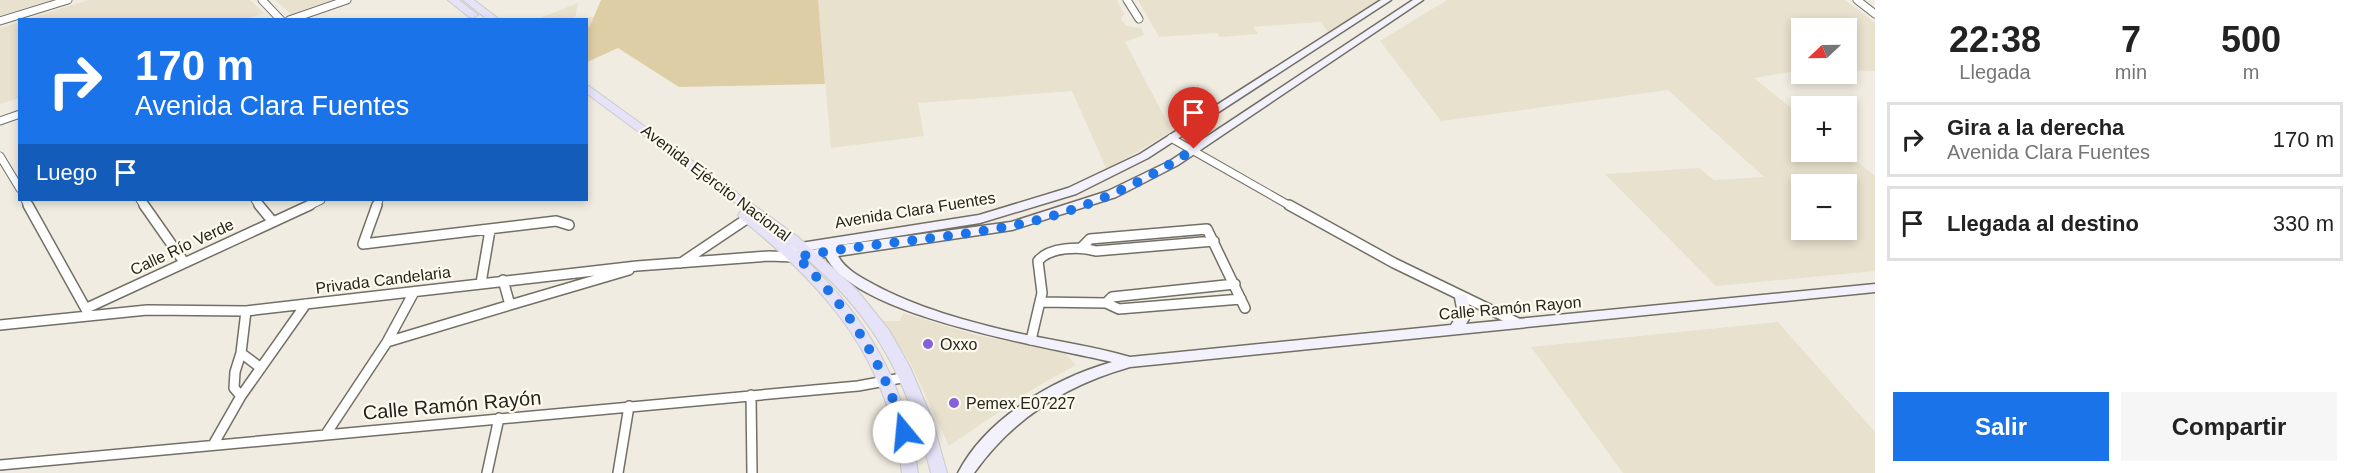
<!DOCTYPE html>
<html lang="es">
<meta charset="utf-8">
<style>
:root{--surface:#fff;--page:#f6f6f6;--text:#222;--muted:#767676;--line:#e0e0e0;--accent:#1a73e8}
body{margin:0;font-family:Arial,sans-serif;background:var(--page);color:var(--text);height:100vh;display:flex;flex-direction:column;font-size:22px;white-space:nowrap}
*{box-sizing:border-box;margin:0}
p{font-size:20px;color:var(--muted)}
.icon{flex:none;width:33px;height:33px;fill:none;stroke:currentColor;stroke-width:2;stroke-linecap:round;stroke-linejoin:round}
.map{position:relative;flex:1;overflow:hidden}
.sheet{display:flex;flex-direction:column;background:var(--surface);width:480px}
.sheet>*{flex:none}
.guide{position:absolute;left:18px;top:18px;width:570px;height:183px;border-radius:0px;box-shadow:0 3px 9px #0003;background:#1a73e8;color:#fff;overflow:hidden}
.needle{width:39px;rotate:248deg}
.fabs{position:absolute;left:1791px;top:18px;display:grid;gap:12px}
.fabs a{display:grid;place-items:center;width:66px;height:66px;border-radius:0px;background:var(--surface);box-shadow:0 3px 9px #0003;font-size:30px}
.pin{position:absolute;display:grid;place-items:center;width:51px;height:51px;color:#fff;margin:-62px -26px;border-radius:50% 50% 50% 0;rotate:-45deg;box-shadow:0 0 6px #0007}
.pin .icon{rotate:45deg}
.me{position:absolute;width:66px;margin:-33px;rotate:343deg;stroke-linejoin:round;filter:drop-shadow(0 0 4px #0008)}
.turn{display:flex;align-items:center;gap:21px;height:126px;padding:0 18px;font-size:27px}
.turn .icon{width:78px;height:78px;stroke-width:2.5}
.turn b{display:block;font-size:42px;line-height:51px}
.then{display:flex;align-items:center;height:57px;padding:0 18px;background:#0003;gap:12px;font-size:22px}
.eta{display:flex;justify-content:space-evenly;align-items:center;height:102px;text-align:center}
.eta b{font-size:36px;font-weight:700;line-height:42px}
.button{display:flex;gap:12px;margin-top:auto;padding:12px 18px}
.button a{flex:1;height:69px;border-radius:0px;background:var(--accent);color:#fff;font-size:24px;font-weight:700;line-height:69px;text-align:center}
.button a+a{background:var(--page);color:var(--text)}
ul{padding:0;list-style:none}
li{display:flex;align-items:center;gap:18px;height:75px;margin:0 12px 9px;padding:0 6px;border:3px solid var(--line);border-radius:0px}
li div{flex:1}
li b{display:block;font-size:22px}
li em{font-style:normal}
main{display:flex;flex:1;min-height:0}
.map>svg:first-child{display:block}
.built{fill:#e8e1ce;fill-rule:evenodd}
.green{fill:#ddcea6}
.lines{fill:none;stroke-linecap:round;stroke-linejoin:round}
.street-far1-casing{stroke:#736f65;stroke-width:9}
.street-casing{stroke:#736f65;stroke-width:12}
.secondary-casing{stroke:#736f65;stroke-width:3}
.primary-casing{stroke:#cbcac9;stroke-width:2}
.street-far1{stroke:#fff;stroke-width:7}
.street{stroke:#fff;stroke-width:9}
.secondary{fill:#f3f1fc;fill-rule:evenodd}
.primary{fill:#e6e2f8;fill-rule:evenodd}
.route{stroke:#1a73e8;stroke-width:10;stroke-dasharray:0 18}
.poi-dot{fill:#8661db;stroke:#fefaee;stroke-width:2}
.labels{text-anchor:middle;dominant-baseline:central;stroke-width:4.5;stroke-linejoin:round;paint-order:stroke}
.street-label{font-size:16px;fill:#25241f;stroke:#fefaee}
.poi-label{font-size:16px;fill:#25241f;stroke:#fefaee;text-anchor:start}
.near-street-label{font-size:20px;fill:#25241f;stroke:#fefaee}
</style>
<main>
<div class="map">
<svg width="1875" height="473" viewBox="0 0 1875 473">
<rect width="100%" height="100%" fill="#f1ece1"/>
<!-- built -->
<path class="built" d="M 0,0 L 52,0 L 0,16 Z
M 89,0 L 250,0 L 264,13 L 245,20 L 27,19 Z
M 275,0 L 333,0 L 291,14 Z
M 818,0 L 1117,0 L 1124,14 L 1121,18 L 1122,21 L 1127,26 L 1141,28 L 1144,35 L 1125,42 L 1172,131 L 1107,170 L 1072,91 L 918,103 L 924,136 L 831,148 Z
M 1138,0 L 1381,0 L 1329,33 L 1320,22 L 1253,27 L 1258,34 L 1220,37 L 1217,33 L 1159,37 Z
M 1447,0 L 1845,0 L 1875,23 L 1875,71 L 1847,70 L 1846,28 L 1802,28 L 1801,70 L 1754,78 L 1801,116 L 1802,152 L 1845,152 L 1875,176 L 1875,271 L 1716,286 L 1605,174 L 1699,168 L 1714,180 L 1764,177 L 1668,90 L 1441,121 L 1380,41 ZM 1802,184 L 1846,184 L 1846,230 L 1802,230 Z
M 578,3 L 575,18 L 594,17 L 590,26 L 587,28 L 586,20 L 535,20 Z
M 19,22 L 19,98 L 0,104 L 0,28 Z
M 903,313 L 976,335 L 1065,353 L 1076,365 L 1036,387 L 949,446 L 911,364 L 882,321 L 900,321 Z
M 1778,322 L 1875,432 L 1875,473 L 1623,473 L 1531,347 Z"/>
<!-- green -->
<path class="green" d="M 601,0 L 818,0 L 825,84 L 679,87 L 618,48 L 587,62 L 587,28 L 590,26 Z"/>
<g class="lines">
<defs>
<path id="street-far1" d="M 262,0 L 281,20
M 1127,0 L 1139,19
M 1857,0 L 1875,14
M 289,20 L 347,0
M 0,21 L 68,0
M 0,121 L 20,114
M 1171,138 L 1292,207
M 0,156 L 20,189
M 25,200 L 29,207
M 140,200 L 145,207
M 255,200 L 260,207
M 307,207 L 321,200
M 376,207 L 379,200"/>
<path id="street" d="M 28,205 L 87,311
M 144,205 L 184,262
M 259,205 L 273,222
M 377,205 L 363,244 L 556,221 L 569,225
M 1289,205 L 1394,263 L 1518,323
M 1082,247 L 1090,239 L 1207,229 L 1245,308
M 681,263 L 748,218
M 503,280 L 510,305 L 629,270
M 481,283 L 490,230
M 1040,302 L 1106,303 L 1119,309 L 1241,299
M 1106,303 L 1112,297 L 1235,284
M 87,308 L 310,205
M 246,311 L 241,353 L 261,368
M 0,325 L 147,310 L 246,311 L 637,266 L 769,256 L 794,257
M 1031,340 L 1042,293 L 1038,261 C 1049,247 1080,246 1096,251 L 1214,241
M 387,342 L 510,305
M 241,353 L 235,372 L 234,388 L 241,396
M 751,395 L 752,473
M 326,434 L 387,342 L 414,292
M 213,445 L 241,396 L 306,304
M 0,465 L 858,386 L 907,377
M 487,473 L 499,418
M 618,473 L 629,406"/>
<path id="secondary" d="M 1381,0 L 1391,0 L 1148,158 L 1076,194 L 980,223 L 834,246 L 1011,222 L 1108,191 L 1170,161 L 1413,0 L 1423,0 L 1178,165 L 1116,197 L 1012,230 L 838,256 C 845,269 860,277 873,284 C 917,308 969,322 1017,333 C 1055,341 1093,346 1130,357 L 1451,325 L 1458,314 L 1455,298 L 1456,295 L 1466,295 L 1472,314 L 1466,324 L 1875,284 L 1875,292 L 1130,367 C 1066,385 1013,418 974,473 L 958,473 C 986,418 1055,378 1112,362 C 1047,346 858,318 826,257 L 801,260 L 795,256 L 797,253 L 823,248 L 788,253 L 782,249 L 788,245 L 979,215 L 1068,188 L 1140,154 Z"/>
<path id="primary" d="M 448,0 L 459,0 L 478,15 L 473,18 L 469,17 Z
M 463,0 L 474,0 L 500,20 L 488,20 Z
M 586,84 L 798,237 L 856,289 L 889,330 L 910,367 L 932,419 L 947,473 L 931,473 C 905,370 870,307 785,241 C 859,305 905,375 918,473 L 902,473 C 888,358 828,289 740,218 L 738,215 L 740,212 L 746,211 L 586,93 Z"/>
</defs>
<!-- street-far1 casing -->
<use href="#street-far1" class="street-far1-casing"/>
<!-- street casing -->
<use href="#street" class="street-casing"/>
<!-- secondary casing -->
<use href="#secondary" class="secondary-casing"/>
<!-- primary casing -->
<use href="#primary" class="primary-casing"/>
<!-- street-far1 -->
<use href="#street-far1" class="street-far1"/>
<!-- street -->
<use href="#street" class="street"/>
<!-- secondary -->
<use href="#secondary" class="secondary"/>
<!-- primary -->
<use href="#primary" class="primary"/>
</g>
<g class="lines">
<!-- route -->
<path class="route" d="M 904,432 C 885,365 847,305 797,257 C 867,243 939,240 1010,226 C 1075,214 1139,186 1194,149"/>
</g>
<!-- markers -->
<g class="poi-dot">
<circle cx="928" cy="344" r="6"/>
<circle cx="954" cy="403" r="6"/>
</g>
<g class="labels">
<!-- street labels -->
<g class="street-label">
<text transform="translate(716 183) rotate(37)">Avenida Ejército Nacional</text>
<text transform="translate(915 210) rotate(-9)">Avenida Clara Fuentes</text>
<text transform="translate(182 247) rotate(-25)">Calle Río Verde</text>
<text transform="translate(383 280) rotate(-7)">Privada Candelaria</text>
<text transform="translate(1510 308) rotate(-5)">Calle Ramón Rayon</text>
</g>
<!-- poi labels -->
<g class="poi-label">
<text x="940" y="344">Oxxo</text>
<text x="966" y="403">Pemex E07227</text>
</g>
<!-- near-street labels -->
<g class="near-street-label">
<text transform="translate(452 405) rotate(-5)">Calle Ramón Rayón</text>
</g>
</g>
</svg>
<div class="fabs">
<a><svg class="needle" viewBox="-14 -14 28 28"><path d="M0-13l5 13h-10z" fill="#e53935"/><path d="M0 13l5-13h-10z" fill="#767676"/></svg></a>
<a>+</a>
<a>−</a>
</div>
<div class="pin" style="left:1194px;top:149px;background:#d93025"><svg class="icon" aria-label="arrive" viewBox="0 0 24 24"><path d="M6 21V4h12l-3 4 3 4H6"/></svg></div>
<svg class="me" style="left:904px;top:432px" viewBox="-20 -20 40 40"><circle r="19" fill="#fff"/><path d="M0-13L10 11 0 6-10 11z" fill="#1a73e8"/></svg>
<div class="guide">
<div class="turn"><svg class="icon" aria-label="right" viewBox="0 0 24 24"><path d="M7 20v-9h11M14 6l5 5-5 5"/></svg><div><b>170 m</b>Avenida Clara Fuentes</div></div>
<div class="then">Luego<svg class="icon" aria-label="arrive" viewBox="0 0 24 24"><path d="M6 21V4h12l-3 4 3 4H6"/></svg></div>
</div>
</div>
<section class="sheet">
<div class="eta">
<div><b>22:38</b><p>Llegada</p></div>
<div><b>7</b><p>min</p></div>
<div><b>500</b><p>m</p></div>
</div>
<ul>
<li><svg class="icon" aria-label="right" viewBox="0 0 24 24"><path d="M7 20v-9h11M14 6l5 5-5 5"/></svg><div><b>Gira a la derecha</b><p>Avenida Clara Fuentes</p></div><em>170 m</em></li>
<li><svg class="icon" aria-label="arrive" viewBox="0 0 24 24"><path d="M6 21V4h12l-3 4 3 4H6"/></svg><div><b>Llegada al destino</b></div><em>330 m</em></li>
</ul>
<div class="button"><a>Salir</a><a>Compartir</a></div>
</section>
</main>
